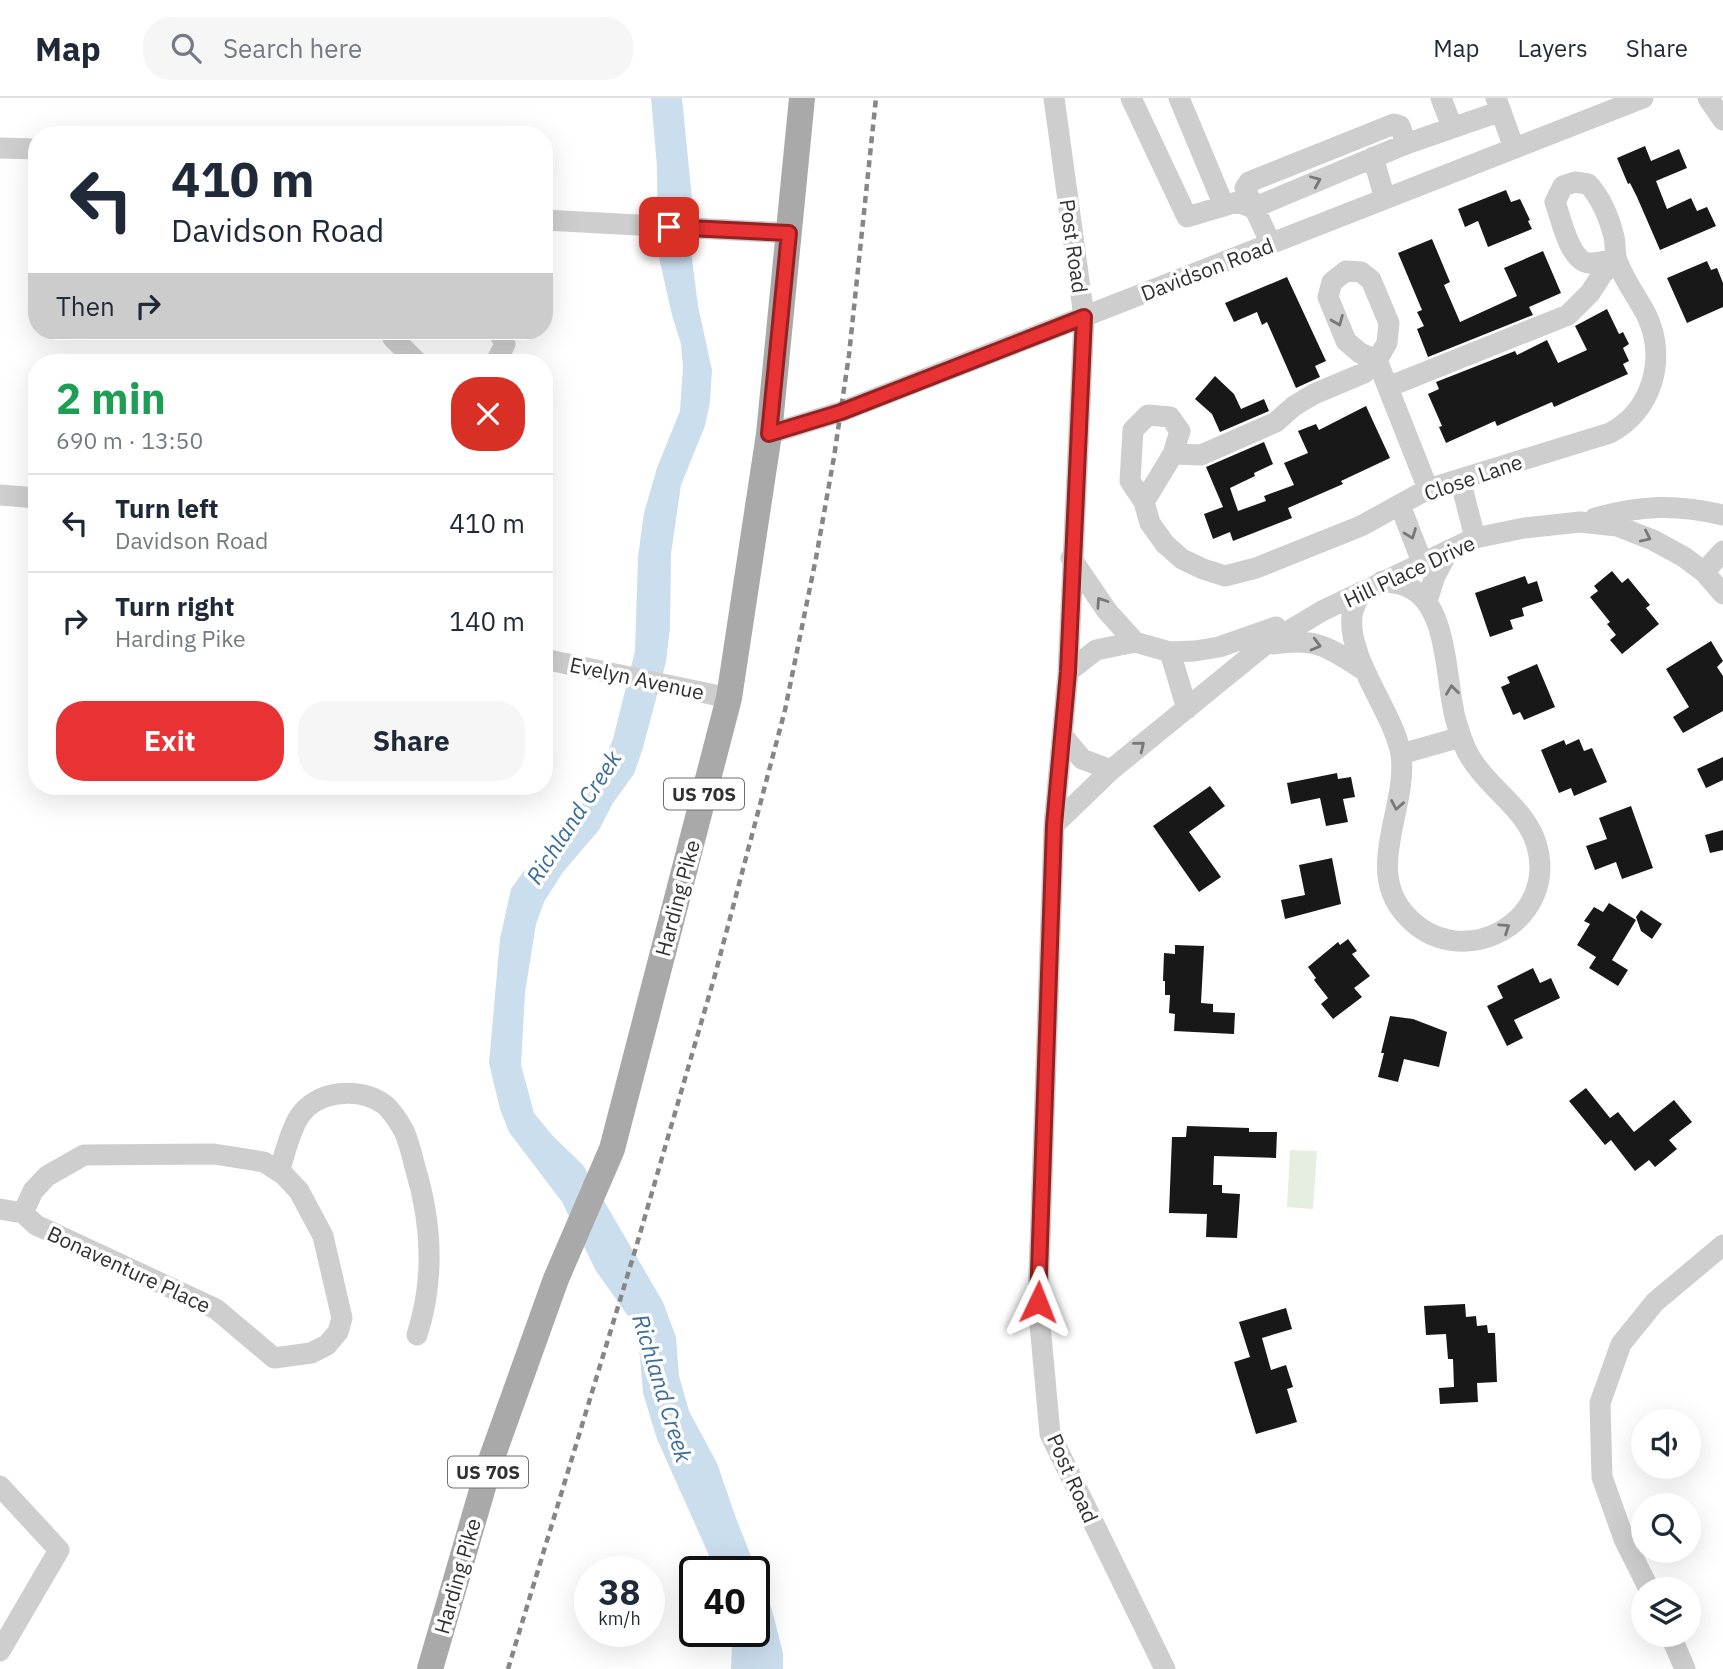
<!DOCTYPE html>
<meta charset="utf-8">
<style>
:root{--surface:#fff;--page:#f6f6f7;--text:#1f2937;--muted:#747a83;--line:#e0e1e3;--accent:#e93233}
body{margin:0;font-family:"IBM Plex Sans",sans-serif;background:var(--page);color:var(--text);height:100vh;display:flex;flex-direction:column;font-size:26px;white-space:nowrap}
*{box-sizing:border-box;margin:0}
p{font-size:23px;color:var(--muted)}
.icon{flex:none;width:38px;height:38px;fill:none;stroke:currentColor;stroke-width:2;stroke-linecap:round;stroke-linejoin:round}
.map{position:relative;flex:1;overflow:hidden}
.side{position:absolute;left:28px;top:256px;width:525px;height:441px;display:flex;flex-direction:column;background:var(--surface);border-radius:28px;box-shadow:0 7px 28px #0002}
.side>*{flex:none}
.banner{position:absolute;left:28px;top:28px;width:525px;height:214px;border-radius:28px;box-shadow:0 7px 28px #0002;background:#fff;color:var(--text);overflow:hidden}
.fabs{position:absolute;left:1631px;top:1311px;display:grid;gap:14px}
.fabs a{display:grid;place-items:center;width:70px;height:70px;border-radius:50%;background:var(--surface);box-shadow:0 7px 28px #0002;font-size:35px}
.speed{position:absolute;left:574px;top:1458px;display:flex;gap:14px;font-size:35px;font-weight:700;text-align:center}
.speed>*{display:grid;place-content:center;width:91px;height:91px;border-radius:50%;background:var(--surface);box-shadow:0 7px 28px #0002;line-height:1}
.speed small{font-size:18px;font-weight:400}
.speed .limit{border:4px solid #111;border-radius:10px;background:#fff;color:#111}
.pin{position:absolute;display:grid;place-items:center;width:60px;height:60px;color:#fff;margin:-30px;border-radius:14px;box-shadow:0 4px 10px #0006}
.me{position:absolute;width:77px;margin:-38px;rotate:2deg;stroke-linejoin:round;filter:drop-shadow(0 0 5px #0008)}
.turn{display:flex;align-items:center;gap:24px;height:147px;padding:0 28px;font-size:32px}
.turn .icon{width:91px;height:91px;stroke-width:2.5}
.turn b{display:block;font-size:49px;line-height:60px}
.then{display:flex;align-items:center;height:66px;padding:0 28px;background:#0003;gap:14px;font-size:26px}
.round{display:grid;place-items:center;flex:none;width:74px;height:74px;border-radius:28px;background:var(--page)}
.headline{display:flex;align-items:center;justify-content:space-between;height:119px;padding:0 28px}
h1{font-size:42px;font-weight:700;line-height:52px;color:#1e9e55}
.primary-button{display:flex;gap:14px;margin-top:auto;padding:14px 28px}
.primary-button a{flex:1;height:80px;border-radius:28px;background:var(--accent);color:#fff;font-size:28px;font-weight:700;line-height:80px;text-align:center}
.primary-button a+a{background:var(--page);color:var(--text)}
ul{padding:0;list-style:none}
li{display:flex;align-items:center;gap:21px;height:98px;padding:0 28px;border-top:2px solid var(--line)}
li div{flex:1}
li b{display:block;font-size:26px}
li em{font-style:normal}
header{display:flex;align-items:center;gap:42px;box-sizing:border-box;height:98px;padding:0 35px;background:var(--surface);border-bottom:2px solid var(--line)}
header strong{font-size:33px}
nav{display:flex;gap:38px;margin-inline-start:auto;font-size:24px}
.search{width:490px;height:63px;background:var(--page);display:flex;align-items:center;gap:18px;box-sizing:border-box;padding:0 24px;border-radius:28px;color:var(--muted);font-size:26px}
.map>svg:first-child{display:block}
.green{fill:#e6eedf}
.water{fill:#cbdeee}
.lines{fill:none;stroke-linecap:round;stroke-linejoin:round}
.stream{stroke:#cbdeee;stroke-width:4.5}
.building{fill:#181818}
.minor{stroke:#cecece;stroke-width:21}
.major{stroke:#a9a9a9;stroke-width:26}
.rail{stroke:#868686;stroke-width:4.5;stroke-dasharray:7 5;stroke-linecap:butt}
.oneway{stroke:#787878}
.route-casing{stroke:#972021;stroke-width:18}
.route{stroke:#e93233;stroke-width:12}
.labels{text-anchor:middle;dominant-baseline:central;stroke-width:7;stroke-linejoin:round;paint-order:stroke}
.shield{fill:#fff;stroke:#6f6f6f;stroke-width:2}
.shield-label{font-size:19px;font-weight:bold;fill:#313131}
.street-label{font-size:21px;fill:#313131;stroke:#fff}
.water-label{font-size:23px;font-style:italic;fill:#3c6d96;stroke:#fff}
</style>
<header>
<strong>Map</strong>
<div class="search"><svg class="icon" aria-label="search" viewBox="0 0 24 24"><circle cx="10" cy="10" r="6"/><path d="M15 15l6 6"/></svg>Search here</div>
<nav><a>Map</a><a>Layers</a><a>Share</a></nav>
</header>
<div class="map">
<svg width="1723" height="1571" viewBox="0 0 1723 1571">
<rect width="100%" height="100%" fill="#fff"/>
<!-- green -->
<path class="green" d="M 1290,1052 L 1317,1053 L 1313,1111 L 1287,1109 Z"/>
<!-- water -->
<path class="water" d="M 651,0 L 682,0 L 693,111 L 691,153 L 698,208 L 712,272 L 710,304 L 705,328 L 681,387 L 671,456 L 670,530 L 666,564 L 642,653 L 634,676 L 613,705 L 599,732 L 563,774 L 544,804 L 536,826 L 525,895 L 521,967 L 534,1015 L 553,1038 L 583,1067 L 663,1204 L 676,1239 L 679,1278 L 689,1313 L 717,1365 L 736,1420 L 772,1512 L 783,1555 L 783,1571 L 731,1571 L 732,1545 L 729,1533 L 754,1533 L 754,1474 L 714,1473 L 708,1455 L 657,1341 L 643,1295 L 640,1258 L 631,1222 L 596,1173 L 562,1104 L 509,1034 L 500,1011 L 489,965 L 500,841 L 511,791 L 523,774 L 562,745 L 581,719 L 613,641 L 635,553 L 638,459 L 644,415 L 657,370 L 680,313 L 683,269 L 681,246 L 672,217 L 658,155 L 657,68 Z"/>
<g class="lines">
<!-- stream -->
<path class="stream" d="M 553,754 L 594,691"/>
</g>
<!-- building -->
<path class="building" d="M 1645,48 L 1651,63 L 1679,51 L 1687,70 L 1656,83 L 1667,111 L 1691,100 L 1697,113 L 1707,109 L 1716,128 L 1660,152 L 1637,99 L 1630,85 L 1628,86 L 1617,60 Z
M 1506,92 L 1511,104 L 1520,101 L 1530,122 L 1528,123 L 1532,131 L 1488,149 L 1478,123 L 1465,129 L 1458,111 Z
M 1432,141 L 1450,184 L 1444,187 L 1460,224 L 1517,198 L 1504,170 L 1543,153 L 1561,195 L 1529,209 L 1533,217 L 1428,259 L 1417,231 L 1424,228 L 1417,214 L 1422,212 L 1398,155 Z
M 1707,163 L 1711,172 L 1717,170 L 1723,185 L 1723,209 L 1687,225 L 1667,180 Z
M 1287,179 L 1326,263 L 1315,268 L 1320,279 L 1296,290 L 1267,224 L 1262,227 L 1257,214 L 1234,224 L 1225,205 Z
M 1607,211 L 1619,236 L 1623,234 L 1629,246 L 1623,250 L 1629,263 L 1623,266 L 1628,276 L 1554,309 L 1552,304 L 1497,328 L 1495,323 L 1446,345 L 1439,329 L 1442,328 L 1428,296 L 1439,291 L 1436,284 L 1515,253 L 1517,257 L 1547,242 L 1558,265 L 1587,252 L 1575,228 Z
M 1215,278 L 1234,296 L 1241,311 L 1264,301 L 1269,313 L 1220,334 L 1212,316 L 1195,301 Z
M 1366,308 L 1390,360 L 1341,383 L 1343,386 L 1288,410 L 1292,420 L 1233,443 L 1230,434 L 1213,441 L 1204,416 L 1223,409 L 1206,369 L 1264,344 L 1273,366 L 1254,375 L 1255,378 L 1230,390 L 1238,413 L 1266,403 L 1264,398 L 1294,387 L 1284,365 L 1308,355 L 1298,333 L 1316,326 L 1319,332 Z
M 1612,473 L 1622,485 L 1628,480 L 1650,507 L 1646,510 L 1659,526 L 1622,556 L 1610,542 L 1616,537 L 1607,526 L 1610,524 L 1590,499 L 1598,493 L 1594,488 Z
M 1525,478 L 1528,486 L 1537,483 L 1543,503 L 1522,510 L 1524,518 L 1510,522 L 1513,531 L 1490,539 L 1475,495 Z
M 1711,543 L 1723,563 L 1717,569 L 1723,578 L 1723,613 L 1683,635 L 1673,619 L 1689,609 L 1666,571 Z
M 1537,566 L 1555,609 L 1524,622 L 1520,614 L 1513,617 L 1501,589 L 1510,585 L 1507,579 Z
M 1579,641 L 1584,653 L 1592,650 L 1607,684 L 1574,698 L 1571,690 L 1559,695 L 1541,652 L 1564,642 L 1566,647 Z
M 1723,659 L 1723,682 L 1706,690 L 1697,671 Z
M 1337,675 L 1338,681 L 1351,679 L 1355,699 L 1343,701 L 1348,724 L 1326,728 L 1320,700 L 1291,706 L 1287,685 Z
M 1210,688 L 1225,708 L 1189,734 L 1221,779 L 1199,794 L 1153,728 Z
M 1631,708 L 1653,770 L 1622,781 L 1616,764 L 1595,772 L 1586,748 L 1607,741 L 1599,720 Z
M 1723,732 L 1723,752 L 1710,755 L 1705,737 Z
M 1332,760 L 1341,806 L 1285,821 L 1281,802 L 1305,797 L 1299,767 Z
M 1609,805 L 1636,822 L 1612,862 L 1628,872 L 1618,888 L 1589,870 L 1596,859 L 1577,847 L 1590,826 L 1584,823 L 1594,809 L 1603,814 Z
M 1641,812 L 1662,826 L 1652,841 L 1641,833 L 1636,819 Z
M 1348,841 L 1357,853 L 1352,856 L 1370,878 L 1354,890 L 1362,899 L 1333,921 L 1321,906 L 1328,900 L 1314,882 L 1316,880 L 1308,869 L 1338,844 L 1340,847 Z
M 1175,847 L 1204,848 L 1201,905 L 1213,906 L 1213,914 L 1235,915 L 1234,936 L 1174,933 L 1175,916 L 1169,915 L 1170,897 L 1165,897 L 1165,883 L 1163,883 L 1164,855 L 1175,856 Z
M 1533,870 L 1540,885 L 1551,880 L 1560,900 L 1514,922 L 1523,940 L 1507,948 L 1487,908 L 1503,900 L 1497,888 Z
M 1390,918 L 1413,921 L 1447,934 L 1439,969 L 1404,961 L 1398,984 L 1378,979 L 1384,955 L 1381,955 Z
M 1586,990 L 1610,1020 L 1618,1014 L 1634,1034 L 1674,1002 L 1692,1024 L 1669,1042 L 1677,1051 L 1655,1069 L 1649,1062 L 1635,1073 L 1611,1042 L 1605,1047 L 1569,1003 Z
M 1187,1028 L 1249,1030 L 1249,1034 L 1277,1034 L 1276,1060 L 1214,1058 L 1213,1087 L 1222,1087 L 1222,1095 L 1240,1096 L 1237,1140 L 1206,1139 L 1207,1116 L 1169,1115 L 1172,1039 L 1186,1039 Z
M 1465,1206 L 1466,1219 L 1476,1218 L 1477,1228 L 1487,1227 L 1488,1235 L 1495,1235 L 1497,1284 L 1477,1285 L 1478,1304 L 1440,1306 L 1439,1290 L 1454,1289 L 1453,1261 L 1448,1261 L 1446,1236 L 1426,1237 L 1424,1208 Z
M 1286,1210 L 1292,1231 L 1262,1240 L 1271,1272 L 1286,1267 L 1293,1289 L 1287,1291 L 1297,1324 L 1256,1336 L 1234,1264 L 1250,1259 L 1239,1224 Z"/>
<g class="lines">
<!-- minor -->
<path class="minor" d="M 1054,0 L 1084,219 L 1068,574 L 1054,727 L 1038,1204 L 1050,1336 L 1165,1571
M 1131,0 L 1187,119 L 1237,104 L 1253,110 L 1406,46 L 1400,28 L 1394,26 L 1249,84 L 1245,90 L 1271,146
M 1179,0 L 1224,108
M 1441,0 L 1452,29
M 1496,0 L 1514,50
M 1708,0 L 1723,22
M 1406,46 L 1501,13
M 0,50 L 37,51
M 1373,59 L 1385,101
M 544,122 L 789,135
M 391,233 L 393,240 L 417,264
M 496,264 L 505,246 L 498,233
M 1388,289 L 1568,217 L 1590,195 L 1603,175 L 1617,163
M 1148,317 L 1170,319 L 1180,333 L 1173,356 L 1144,404 L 1130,383 L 1133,332 Z
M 769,336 L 840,314 L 1643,0
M 1173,356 L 1201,357 L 1276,324 L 1294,308 L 1314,296 L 1364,275 L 1377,262 L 1387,245 L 1389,225 L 1371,182 L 1361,174 L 1346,173 L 1332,184 L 1328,199 L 1346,243 L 1360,255 L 1377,262 L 1428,391
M 1460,381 L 1475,440
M 0,397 L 37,400
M 1144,404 L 1150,425 L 1165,446 L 1182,461 L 1203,471 L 1225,478 L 1256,470 L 1361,428 L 1428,391 L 1610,335 C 1652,313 1667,261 1647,218 C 1638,200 1625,184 1618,165 C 1614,157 1616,147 1614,139 C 1609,119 1602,101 1588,86 L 1575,84 L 1563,88 L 1555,104 C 1561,120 1569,163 1589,165 C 1598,166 1607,161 1617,163
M 1400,407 L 1422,464
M 1595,420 C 1641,407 1677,406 1723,417
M 1071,460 L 1107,513 L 1135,544
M 1704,474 L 1723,453
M 1361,494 C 1358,501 1353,510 1352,518 C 1347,561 1395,616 1401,657 C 1408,709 1365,770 1404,815 C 1458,879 1561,825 1536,745 C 1526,712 1490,691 1472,662 C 1464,651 1460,636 1456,623 C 1445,586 1450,507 1408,489 C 1400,485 1390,485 1382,483
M 1427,503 L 1435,478 L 1449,452
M 1274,546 C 1317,539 1330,550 1365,573
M 1170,554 L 1187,611
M 544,561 L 729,600
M 1068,574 L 1096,552 L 1135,544 L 1170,554 L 1195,553 L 1219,549 L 1276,529
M 1062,637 L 1082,661 L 1111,672
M 1401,656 L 1461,639
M 1054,727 L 1111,672 L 1262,549 L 1322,513 L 1475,440 L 1524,430 L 1580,424 L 1617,428 L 1653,442 L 1684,459 L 1704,474 L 1723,496
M 214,1056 L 264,1064 L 284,1077 L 299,1093 L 323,1138 L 342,1220 L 338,1234 L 327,1247 L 311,1255 L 274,1260 L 216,1211 L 36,1127 L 23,1115 L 33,1093 L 47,1078 L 84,1057 Z
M 279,1074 C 285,1056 289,1035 299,1019 C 316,992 360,988 385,1007 C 393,1014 399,1024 404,1033 C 409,1044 412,1057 415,1069 C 432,1125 435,1181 417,1237
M 0,1111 L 23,1115
M 0,1388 L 59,1452 L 0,1553
M 1649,1491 L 1624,1441 L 1602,1379 L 1600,1305 L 1621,1246 L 1655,1204 L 1723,1147
M 1670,1536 L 1685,1571"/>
<!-- major -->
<path class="major" d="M 430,1571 L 490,1365 L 556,1181 L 612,1051 L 729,600 L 769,336 L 802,0"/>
<!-- rail -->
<path class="rail" d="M 508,1571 L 637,1146 L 715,877 L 785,612 L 816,460 L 834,359 L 849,257 L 876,0"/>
</g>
<!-- one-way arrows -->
<defs><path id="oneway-chevron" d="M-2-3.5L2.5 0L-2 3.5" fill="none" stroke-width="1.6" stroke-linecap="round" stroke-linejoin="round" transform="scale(1.75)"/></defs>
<g class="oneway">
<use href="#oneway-chevron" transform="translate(1316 83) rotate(-23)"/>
<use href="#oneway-chevron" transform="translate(1338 223) rotate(68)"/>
<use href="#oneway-chevron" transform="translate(1411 436) rotate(69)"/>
<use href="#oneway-chevron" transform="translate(1646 439) rotate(25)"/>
<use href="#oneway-chevron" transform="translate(1101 504) rotate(-124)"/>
<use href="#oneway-chevron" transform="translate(1316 547) rotate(15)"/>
<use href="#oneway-chevron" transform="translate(1452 592) rotate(-97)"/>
<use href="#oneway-chevron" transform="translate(1140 648) rotate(-39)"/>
<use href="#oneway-chevron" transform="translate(1397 707) rotate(100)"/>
<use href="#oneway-chevron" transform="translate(1505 830) rotate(-34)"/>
</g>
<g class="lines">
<defs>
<path id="route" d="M 669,129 L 789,135 L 769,336 L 841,314 L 1084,219 L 1068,574 L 1054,727 L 1038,1204"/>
</defs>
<!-- route casing -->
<use href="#route" class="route-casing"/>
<!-- route -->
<use href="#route" class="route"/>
</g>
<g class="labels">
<!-- shield labels -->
<g class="shield">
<rect x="664" y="680.5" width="80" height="31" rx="5"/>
<rect x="448" y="1358.5" width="80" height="31" rx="5"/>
</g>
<g class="shield-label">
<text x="704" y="696">US 70S</text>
<text x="488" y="1374">US 70S</text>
</g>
<!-- street labels -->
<g class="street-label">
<text transform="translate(1074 148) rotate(82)">Post Road</text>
<text transform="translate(1207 171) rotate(-21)">Davidson Road</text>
<text transform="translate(1473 379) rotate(-19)">Close Lane</text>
<text transform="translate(1409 473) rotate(-25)">Hill Place Drive</text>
<text transform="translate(637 580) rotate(12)">Evelyn Avenue</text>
<text transform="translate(677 800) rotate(-75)">Harding Pike</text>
<text transform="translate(129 1171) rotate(25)">Bonaventure Place</text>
<text transform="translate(1073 1380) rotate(66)">Post Road</text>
<text transform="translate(457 1478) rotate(-74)">Harding Pike</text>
</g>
<!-- water labels -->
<g class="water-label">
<text transform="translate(573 719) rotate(-57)">Richland Creek</text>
<text transform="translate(663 1290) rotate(73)">Richland Creek</text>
</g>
</g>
</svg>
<div class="fabs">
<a><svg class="icon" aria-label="sound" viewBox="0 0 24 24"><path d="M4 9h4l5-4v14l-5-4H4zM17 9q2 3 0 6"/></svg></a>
<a><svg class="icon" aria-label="search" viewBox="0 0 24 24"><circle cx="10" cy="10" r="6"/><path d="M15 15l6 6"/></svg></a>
<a><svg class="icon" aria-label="layers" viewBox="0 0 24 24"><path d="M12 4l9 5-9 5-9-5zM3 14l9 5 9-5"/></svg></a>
</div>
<div class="speed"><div>38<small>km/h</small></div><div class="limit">40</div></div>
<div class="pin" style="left:669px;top:129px;background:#d93025"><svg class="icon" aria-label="arrive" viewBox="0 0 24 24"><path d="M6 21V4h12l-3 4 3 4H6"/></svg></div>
<svg class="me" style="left:1038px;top:1204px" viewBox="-20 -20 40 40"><path d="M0-17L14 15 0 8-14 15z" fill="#e93233" stroke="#fff" stroke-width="4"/></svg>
<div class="banner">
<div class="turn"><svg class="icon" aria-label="left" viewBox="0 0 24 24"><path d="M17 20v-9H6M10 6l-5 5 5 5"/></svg><div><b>410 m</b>Davidson Road</div></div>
<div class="then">Then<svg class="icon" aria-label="right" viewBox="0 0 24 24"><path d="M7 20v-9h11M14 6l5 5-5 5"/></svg></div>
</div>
<section class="side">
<div class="headline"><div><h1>2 min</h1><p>690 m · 13:50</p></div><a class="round" style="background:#d93025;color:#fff"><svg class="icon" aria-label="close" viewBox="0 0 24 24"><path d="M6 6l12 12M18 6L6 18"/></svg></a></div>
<ul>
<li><svg class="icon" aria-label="left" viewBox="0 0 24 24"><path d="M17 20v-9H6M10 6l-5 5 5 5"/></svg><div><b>Turn left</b><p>Davidson Road</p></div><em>410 m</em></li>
<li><svg class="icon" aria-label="right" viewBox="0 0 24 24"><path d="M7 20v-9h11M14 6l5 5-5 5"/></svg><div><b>Turn right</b><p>Harding Pike</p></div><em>140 m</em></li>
</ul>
<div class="primary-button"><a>Exit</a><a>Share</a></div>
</section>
</div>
